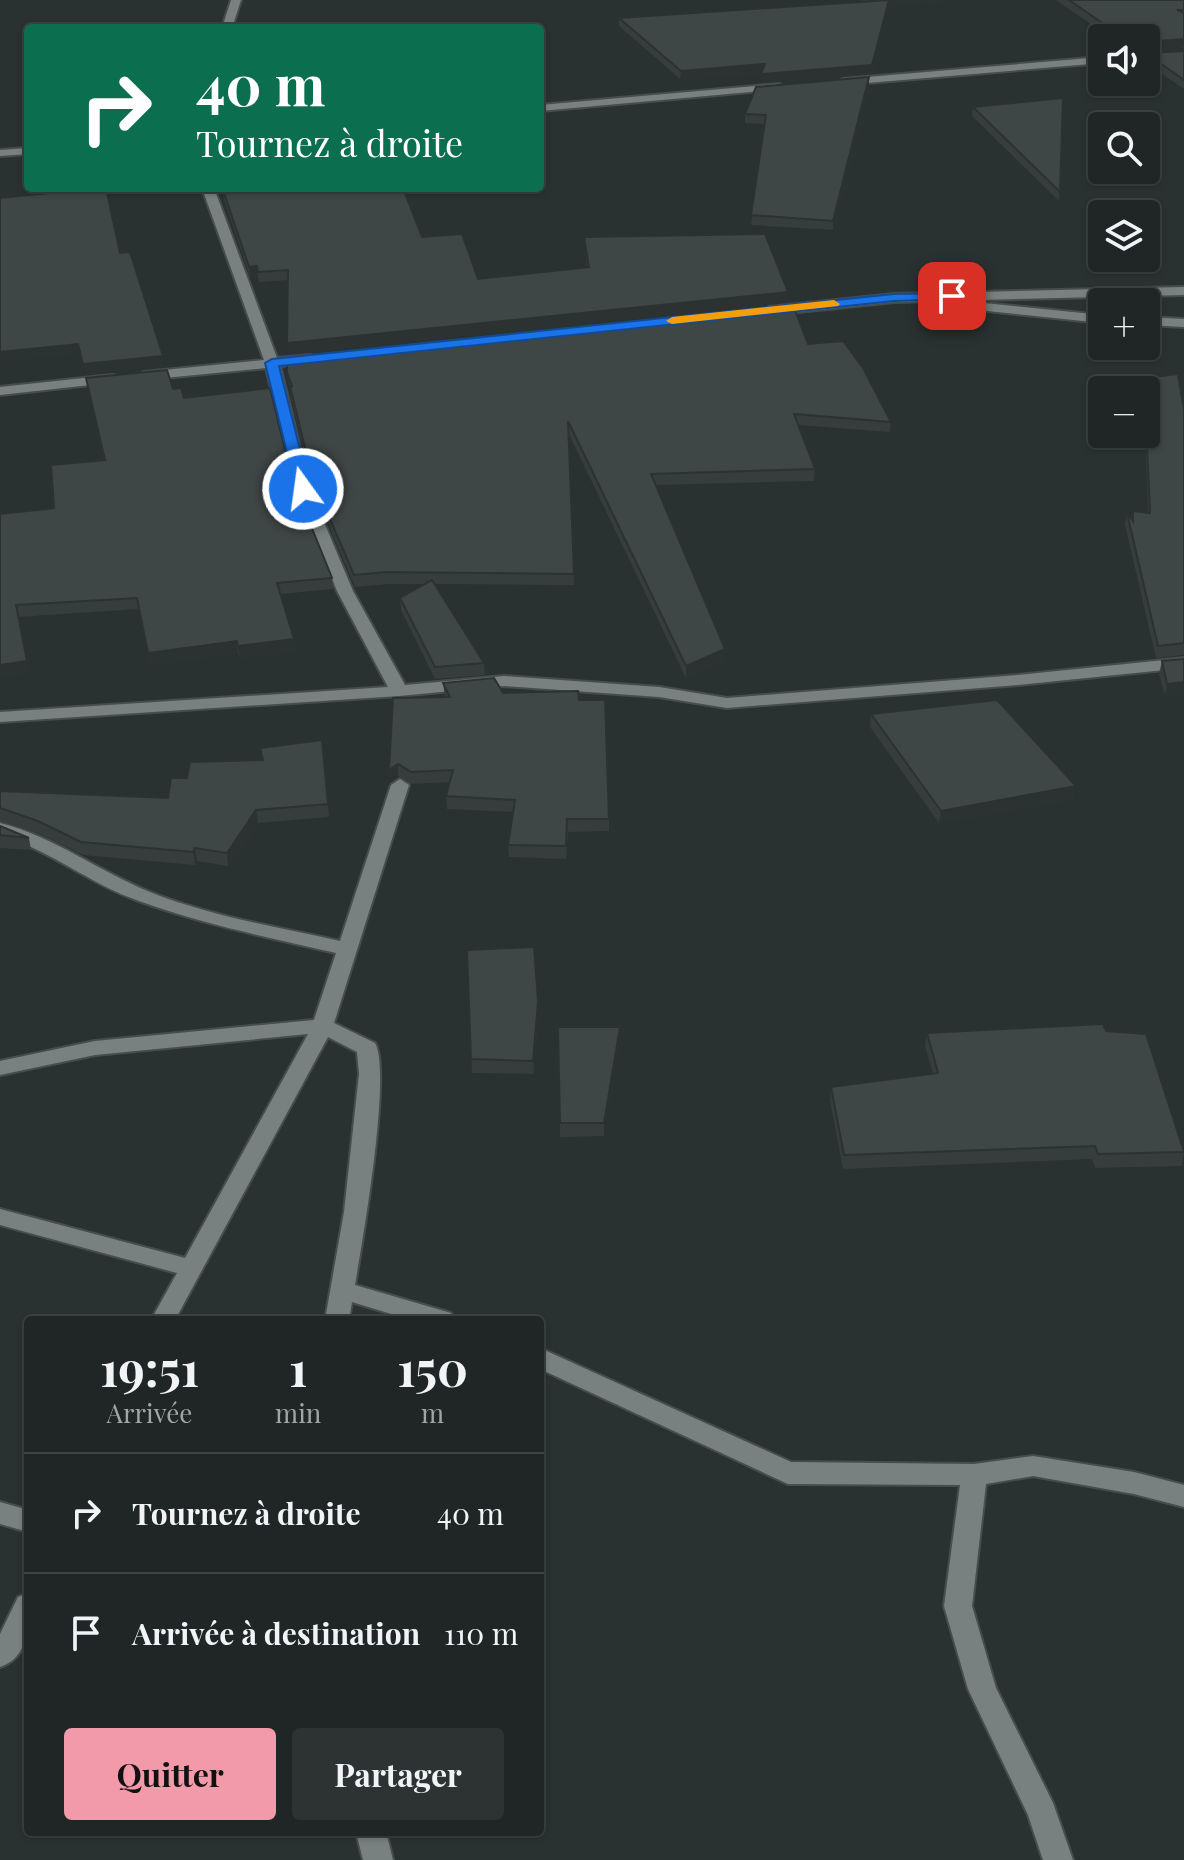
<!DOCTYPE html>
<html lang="fr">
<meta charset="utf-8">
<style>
:root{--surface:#202625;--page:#2d3232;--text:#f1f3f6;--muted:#a2a5a7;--line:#3d4342;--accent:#f39aaa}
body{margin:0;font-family:"Playfair Display",serif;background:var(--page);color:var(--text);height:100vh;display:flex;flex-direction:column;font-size:30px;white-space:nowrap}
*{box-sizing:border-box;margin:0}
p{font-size:26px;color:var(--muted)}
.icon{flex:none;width:44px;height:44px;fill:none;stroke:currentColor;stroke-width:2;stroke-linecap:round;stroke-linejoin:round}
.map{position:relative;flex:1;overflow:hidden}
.panel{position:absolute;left:24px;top:1316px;width:520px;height:520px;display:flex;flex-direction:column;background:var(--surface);border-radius:8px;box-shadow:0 2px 6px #0004,0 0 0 2px var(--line)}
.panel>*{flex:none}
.banner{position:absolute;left:24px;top:24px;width:520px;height:168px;border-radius:8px;box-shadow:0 2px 6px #0004,0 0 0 2px var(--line);background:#0b6e4f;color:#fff;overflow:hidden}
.fabs{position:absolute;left:1088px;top:24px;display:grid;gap:16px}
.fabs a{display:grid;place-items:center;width:72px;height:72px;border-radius:8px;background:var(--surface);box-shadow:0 2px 6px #0004,0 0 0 2px var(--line);font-size:40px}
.pin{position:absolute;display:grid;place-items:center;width:68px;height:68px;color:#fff;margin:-34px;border-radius:16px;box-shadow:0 4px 12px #0006}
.me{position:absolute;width:88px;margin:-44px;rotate:346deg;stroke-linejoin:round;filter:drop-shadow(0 0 6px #0008)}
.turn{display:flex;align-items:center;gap:28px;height:168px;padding:0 40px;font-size:36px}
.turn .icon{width:104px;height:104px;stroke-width:2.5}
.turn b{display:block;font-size:56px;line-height:68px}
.eta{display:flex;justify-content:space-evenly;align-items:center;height:136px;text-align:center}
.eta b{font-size:48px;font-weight:700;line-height:56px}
.button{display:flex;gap:16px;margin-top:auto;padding:16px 40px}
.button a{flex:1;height:92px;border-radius:8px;background:var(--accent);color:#111;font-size:32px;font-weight:700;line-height:92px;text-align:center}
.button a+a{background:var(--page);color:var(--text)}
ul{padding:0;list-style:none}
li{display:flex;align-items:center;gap:24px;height:120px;padding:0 40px;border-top:2px solid var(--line)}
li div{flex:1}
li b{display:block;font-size:30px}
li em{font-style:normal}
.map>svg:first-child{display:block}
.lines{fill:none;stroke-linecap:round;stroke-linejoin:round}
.street-casing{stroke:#464d4c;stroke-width:4}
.street{fill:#788180;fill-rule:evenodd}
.wall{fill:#363d3c}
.shaded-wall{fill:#2c3231}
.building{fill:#3f4746;stroke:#2c3231;stroke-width:2}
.route{fill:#1a73e8;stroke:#114b97;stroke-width:2}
.slow{fill:#f59e0b}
</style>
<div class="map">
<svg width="1184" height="1860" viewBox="0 0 1184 1860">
<rect width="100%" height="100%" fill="#2a3231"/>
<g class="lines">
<defs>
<path id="street" d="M 231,0 L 241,0 L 232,28 L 222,28 Z
M 1102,57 L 1102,63 L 843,85 L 838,82 L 843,79 Z
M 779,84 L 784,87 L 783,89 L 540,111 L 540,105 Z
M 28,148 L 28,154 L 0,156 L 0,150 Z
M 202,188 L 214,188 L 277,358 L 311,355 L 318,359 L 311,363 L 280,366 L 310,489 L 353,591 L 405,685 L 504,676 L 659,687 L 727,698 L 1018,675 L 1184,658 L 1184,668 L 1018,685 L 727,708 L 659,697 L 504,686 L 399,696 L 0,722 L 0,712 L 388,687 L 337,591 L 296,489 L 266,368 L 144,380 L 137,376 L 144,372 L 264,360 Z
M 1184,287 L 1184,295 L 894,302 L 769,315 L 763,311 L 769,307 L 894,294 Z
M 974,302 L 1102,315 L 1102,323 L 969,309 L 968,306 Z
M 1146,317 L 1184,319 L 1184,327 L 1146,325 Z
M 112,375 L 117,376 L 117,382 L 0,395 L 0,387 Z
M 400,779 L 409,785 L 334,1023 L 375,1043 C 392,1072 362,1245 355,1285 L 451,1313 L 454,1320 L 411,1320 L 352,1302 L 349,1320 L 325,1320 L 344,1212 L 359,1074 L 357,1052 L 328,1037 L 175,1320 L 151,1320 L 177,1273 L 0,1225 L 0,1209 L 185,1258 L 308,1034 L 95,1055 L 0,1075 L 0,1061 L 95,1041 L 314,1020 L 336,953 C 270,938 203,924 139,901 C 90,884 50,850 0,835 L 0,823 C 55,837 98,871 150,892 C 210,916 277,927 340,941 L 391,785 Z
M 540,1348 L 791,1462 L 974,1464 L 1033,1456 L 1134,1472 L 1184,1485 L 1184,1507 L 1134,1494 L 1033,1476 L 986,1484 L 972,1606 L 996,1688 L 1053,1803 L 1073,1860 L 1043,1860 L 1028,1815 L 968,1689 L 944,1606 L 960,1485 L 788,1484 L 540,1369 Z
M 0,1502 L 28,1510 L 28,1532 L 0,1524 Z
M 28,1593 C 28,1621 32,1656 0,1667 L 0,1634 L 18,1597 Z
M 356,1832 L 386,1832 L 393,1860 L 363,1860 Z"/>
</defs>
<!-- street casing -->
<use href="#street" class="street-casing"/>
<!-- street -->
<use href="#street" class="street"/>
</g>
<!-- wall -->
<path class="wall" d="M 861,0 L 961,0 L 888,6 L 872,74 L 761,83 L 762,73 L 680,79 L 619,26 L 619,18 L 863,2 Z
M 1056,0 L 1184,0 L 1184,48 L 1146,38 L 1111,38 Z
M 1184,51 L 1184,89 L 1146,63 L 1146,52 L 1148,53 Z
M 869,77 L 869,86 L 833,230 L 751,225 L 764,124 L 745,123 L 745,114 Z
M 973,107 L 1060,192 L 1059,201 L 972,116 Z
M 223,190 L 422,237 L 478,279 L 587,267 L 584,237 L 787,302 L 288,354 L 288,280 L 259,282 L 258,276 L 250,277 L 224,199 Z
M 808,344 L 891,422 L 890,432 L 798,425 L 815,469 L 814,481 L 655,485 L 725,649 L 725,661 L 686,678 L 568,432 L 574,585 L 435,584 L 484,663 L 485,675 L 435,679 L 401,610 L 400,598 L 425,584 L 388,584 L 355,587 L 313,488 L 291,397 L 287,373 Z
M 86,378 L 173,389 L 292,479 L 332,578 L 333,589 L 281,594 L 294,639 L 295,651 L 240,658 L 238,653 L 150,665 L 138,609 L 18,617 L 29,673 L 0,677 L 0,514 L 54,508 L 104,460 Z
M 1144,378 L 1184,410 L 1184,655 L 1156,658 L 1125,525 L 1127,513 L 1132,519 L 1133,511 L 1148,512 L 1145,434 L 1146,434 L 1146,390 L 1143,390 L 1143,388 Z
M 1184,659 L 1184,694 L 1165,696 L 1159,674 L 1162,661 Z
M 443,683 L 503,693 L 579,700 L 609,819 L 609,831 L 568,832 L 566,859 L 509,857 L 508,845 L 513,812 L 447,809 L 446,796 L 450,782 L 412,784 L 398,776 L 390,782 L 389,770 L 445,697 Z
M 871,714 L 1074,799 L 939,823 L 870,727 Z
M 322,740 L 329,817 L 258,823 L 228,866 L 197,861 L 195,865 L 83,855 L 40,834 L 0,821 L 0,791 L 168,798 L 262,760 L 260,748 Z
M 0,826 L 29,838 L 31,850 L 0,848 Z
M 467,950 L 538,1001 L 538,1015 L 534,1074 L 472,1073 Z
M 558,1027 L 620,1040 L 604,1136 L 560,1137 Z
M 927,1033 L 1184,1150 L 1182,1166 L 1095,1168 L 1092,1159 L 843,1169 L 830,1100 L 831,1087 L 933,1074 L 925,1046 Z"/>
<!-- shaded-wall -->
<path class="shaded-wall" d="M 870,0 L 961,0 L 888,6 L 872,74 L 761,83 L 761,74 L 870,7 Z
M 1184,39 L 1184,47 L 1146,51 L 1146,42 Z
M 765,64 L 765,73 L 680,79 L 681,71 Z
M 869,77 L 869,86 L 833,230 L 833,221 Z
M 257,266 L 258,276 L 250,277 L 249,267 Z
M 788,292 L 787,302 L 288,354 L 287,343 Z
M 78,344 L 80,354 L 0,362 L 0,352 Z
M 163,356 L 164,367 L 85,375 L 83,364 Z
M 294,639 L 295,651 L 240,658 L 238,646 Z
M 237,641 L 238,653 L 150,665 L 148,653 Z
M 725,649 L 725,661 L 686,678 L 686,666 Z
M 27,661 L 29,673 L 0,677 L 0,665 Z
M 1184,682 L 1184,694 L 1165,696 L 1167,684 Z
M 398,764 L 398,776 L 390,782 L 389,770 Z
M 1076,786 L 1074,799 L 939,823 L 941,811 Z
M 256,810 L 258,823 L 228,866 L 227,853 Z
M 195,848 L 197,861 L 195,865 L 193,852 Z
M 538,1001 L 538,1015 L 534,1074 L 533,1061 Z
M 620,1027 L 620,1040 L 604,1136 L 604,1123 Z"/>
<!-- building -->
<path class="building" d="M 889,0 L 872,65 L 761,74 L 765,64 L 681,71 L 619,18 Z
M 1069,0 L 1184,0 L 1184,10 L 1177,10 L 1184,13 L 1184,39 L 1146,42 L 1146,38 L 1124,38 Z
M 1184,51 L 1184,80 L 1146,53 L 1146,52 L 1148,53 Z
M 869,77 L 833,221 L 751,215 L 766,115 L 745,114 L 756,87 Z
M 1063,98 L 1060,192 L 973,107 Z
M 98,188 L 106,188 L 120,253 L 130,252 L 163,356 L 83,364 L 78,344 L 0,352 L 0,198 Z
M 234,188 L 403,188 L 422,237 L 462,234 L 478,279 L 589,267 L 584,237 L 765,234 L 788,292 L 287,343 L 288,270 L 258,272 L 257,266 L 249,267 L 223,190 Z
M 793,305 L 808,344 L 843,341 L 863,368 L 891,422 L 794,414 L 815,469 L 651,474 L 725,649 L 686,666 L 568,421 L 574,574 L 387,572 L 354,575 L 312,477 L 290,386 L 292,386 L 287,373 L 287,358 Z
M 167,370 L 173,389 L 181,388 L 184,398 L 270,388 L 292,479 L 332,578 L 277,583 L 294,639 L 238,646 L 237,641 L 148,653 L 137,598 L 16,605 L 27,661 L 0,665 L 0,514 L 54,508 L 51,465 L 105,460 L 86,378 Z
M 1178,374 L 1184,410 L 1184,643 L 1158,646 L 1127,513 L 1133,521 L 1133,511 L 1150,513 L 1144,378 Z
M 432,580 L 484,663 L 435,667 L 400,598 Z
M 1184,659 L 1184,682 L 1167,684 L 1162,661 Z
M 494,678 L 503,693 L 578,691 L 579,700 L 605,700 L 609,819 L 567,819 L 566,846 L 508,845 L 515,800 L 446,796 L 453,770 L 411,772 L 398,764 L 389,770 L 393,698 L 450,697 L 443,683 Z
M 997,700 L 1076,786 L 941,811 L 871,714 Z
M 322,740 L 328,804 L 256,810 L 227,853 L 195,848 L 193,852 L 81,842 L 38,821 L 0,808 L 0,791 L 168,798 L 171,778 L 187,778 L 190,762 L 263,760 L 260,748 Z
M 0,826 L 29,838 L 0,835 Z
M 534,947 L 538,1001 L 533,1061 L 471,1059 L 467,950 Z
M 1103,1024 L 1106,1031 L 1146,1034 L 1184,1152 L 1098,1154 L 1095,1146 L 844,1155 L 831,1087 L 938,1073 L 927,1033 Z
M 558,1027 L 620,1027 L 604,1123 L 560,1123 Z"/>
<!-- route -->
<path class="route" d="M 952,293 L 956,294 L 956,299 L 894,301 L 279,366 L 310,489 L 303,493 L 296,489 L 265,363 L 272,359 L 894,294 Z"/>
<!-- slow -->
<path class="slow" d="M 834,300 L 840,304 L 838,306 L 672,324 L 666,321 L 672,317 Z"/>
</svg>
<div class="fabs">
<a><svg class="icon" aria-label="sound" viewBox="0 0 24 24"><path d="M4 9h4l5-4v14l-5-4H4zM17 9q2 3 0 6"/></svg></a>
<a><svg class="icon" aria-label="search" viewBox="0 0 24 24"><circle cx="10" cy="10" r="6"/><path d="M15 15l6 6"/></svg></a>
<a><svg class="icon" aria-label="layers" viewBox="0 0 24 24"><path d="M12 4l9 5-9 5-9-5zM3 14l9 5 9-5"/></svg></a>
<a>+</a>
<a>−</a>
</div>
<div class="pin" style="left:952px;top:296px;background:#d93025"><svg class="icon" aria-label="arrive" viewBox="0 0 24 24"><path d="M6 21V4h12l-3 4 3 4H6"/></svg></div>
<svg class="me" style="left:303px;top:489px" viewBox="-20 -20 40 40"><circle r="17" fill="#1a73e8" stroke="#fff" stroke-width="3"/><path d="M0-11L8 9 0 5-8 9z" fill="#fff"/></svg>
<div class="banner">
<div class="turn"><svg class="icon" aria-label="right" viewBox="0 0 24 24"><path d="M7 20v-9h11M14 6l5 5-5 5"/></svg><div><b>40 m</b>Tournez à droite</div></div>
</div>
<section class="panel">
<div class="eta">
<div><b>19:51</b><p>Arrivée</p></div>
<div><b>1</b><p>min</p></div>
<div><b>150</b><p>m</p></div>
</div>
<ul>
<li><svg class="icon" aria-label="right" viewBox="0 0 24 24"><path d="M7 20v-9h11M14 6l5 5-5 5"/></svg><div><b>Tournez à droite</b></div><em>40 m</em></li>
<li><svg class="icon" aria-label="arrive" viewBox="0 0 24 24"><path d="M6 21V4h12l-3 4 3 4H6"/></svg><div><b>Arrivée à destination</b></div><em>110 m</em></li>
</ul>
<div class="button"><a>Quitter</a><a>Partager</a></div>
</section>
</div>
